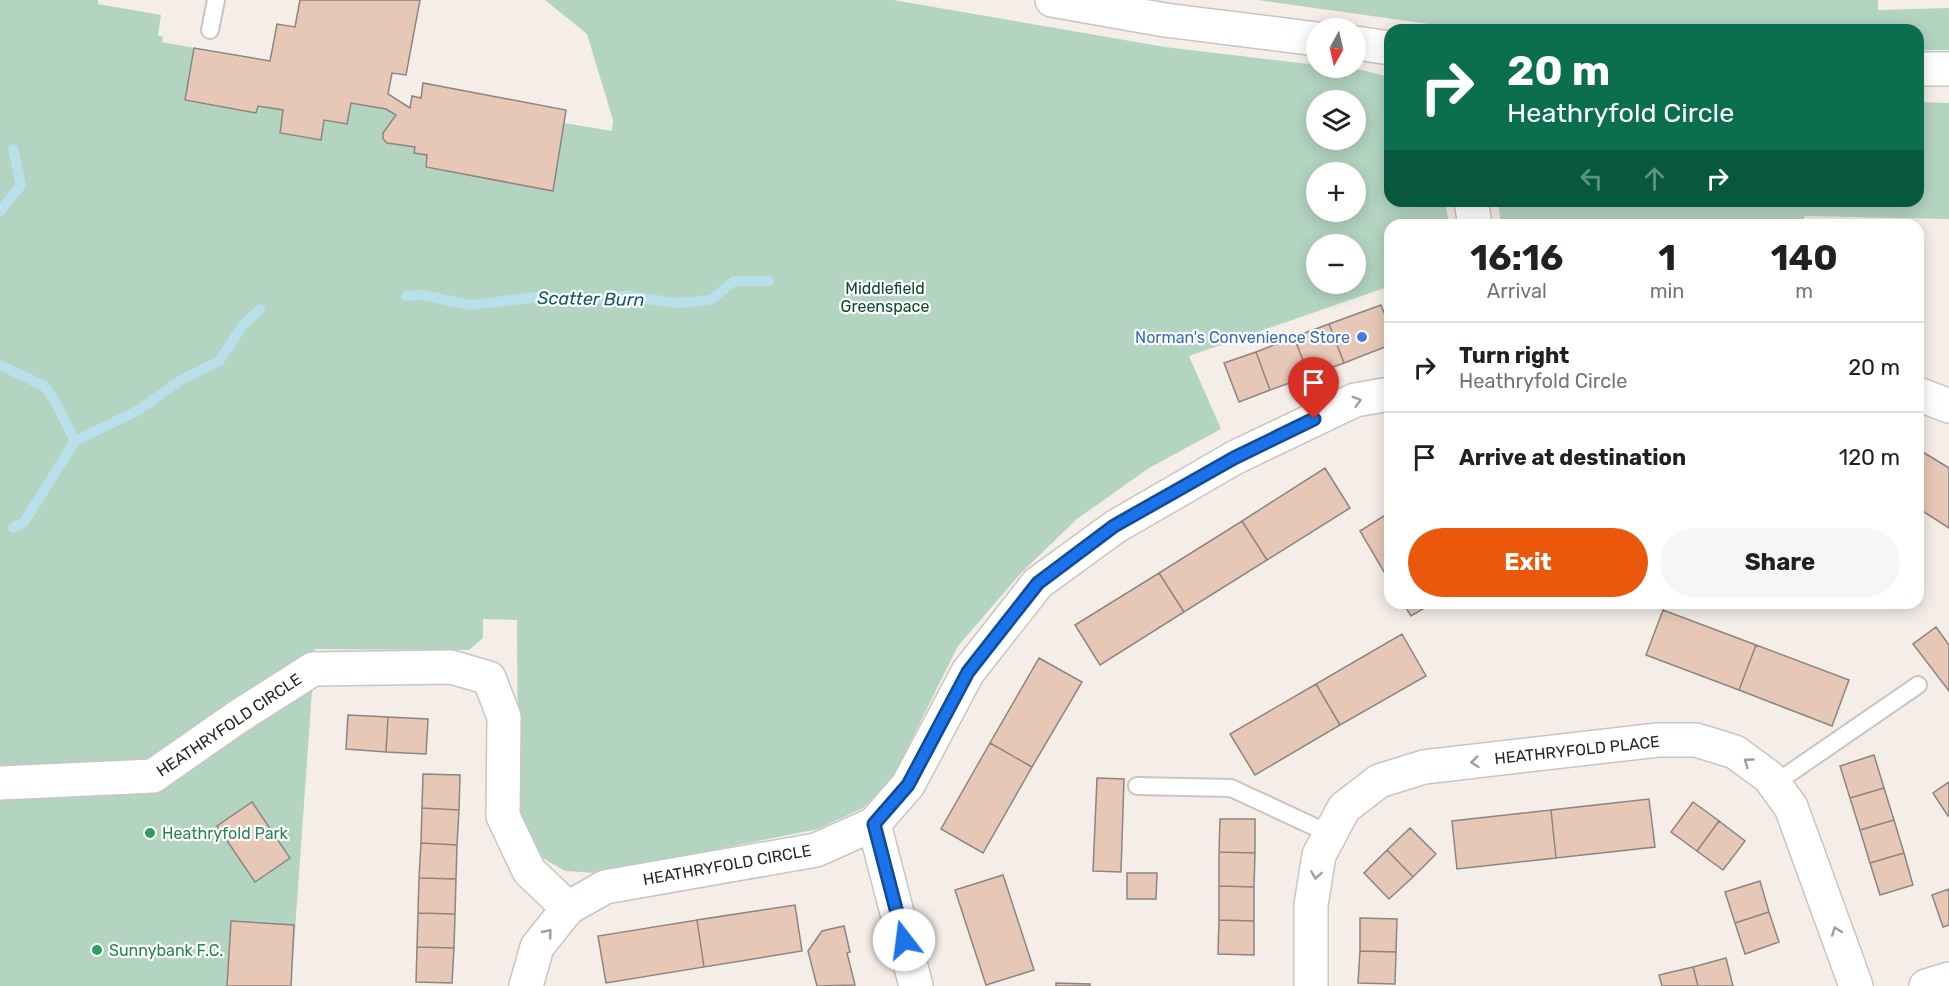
<!DOCTYPE html>
<meta charset="utf-8">
<style>
:root{--surface:#fff;--page:#f6f6f6;--text:#202124;--muted:#757577;--line:#e0e0e0;--accent:#ea580c}
body{margin:0;font-family:Rubik,sans-serif;background:var(--page);color:var(--text);height:100vh;display:flex;flex-direction:column;font-size:22px;white-space:nowrap}
*{box-sizing:border-box;margin:0}
p{font-size:20px;color:var(--muted)}
.icon{flex:none;width:33px;height:33px;fill:none;stroke:currentColor;stroke-width:2;stroke-linecap:round;stroke-linejoin:round}
.map{position:relative;flex:1;overflow:hidden}
.drawer{position:absolute;left:1384px;top:219px;width:540px;height:390px;display:flex;flex-direction:column;background:var(--surface);border-radius:18px;box-shadow:0 3px 15px #0003}
.drawer>*{flex:none}
.banner{position:absolute;left:1384px;top:24px;width:540px;height:183px;border-radius:18px;box-shadow:0 3px 15px #0003;background:#0b6e4f;color:#fff;overflow:hidden}
.needle{width:39px;rotate:188deg}
.controls{position:absolute;left:1306px;top:18px;display:grid;gap:12px}
.controls a{display:grid;place-items:center;width:60px;height:60px;border-radius:50%;background:var(--surface);box-shadow:0 3px 15px #0003;font-size:30px}
.pin{position:absolute;display:grid;place-items:center;width:51px;height:51px;color:#fff;margin:-62px -26px;border-radius:50% 50% 50% 0;rotate:-45deg;box-shadow:0 0 6px #0007}
.pin .icon{rotate:45deg}
.me{position:absolute;width:66px;margin:-33px;rotate:345deg;stroke-linejoin:round;filter:drop-shadow(0 0 4px #0008)}
.turn{display:flex;align-items:center;gap:21px;height:126px;padding:0 24px;font-size:27px}
.turn .icon{width:78px;height:78px;stroke-width:2.5}
.turn b{display:block;font-size:42px;line-height:51px}
.lanes{display:flex;align-items:center;height:57px;padding:0 24px;background:#0003;justify-content:center;gap:30px;direction:ltr}
.lanes .off{opacity:.35}
.eta{display:flex;justify-content:space-evenly;align-items:center;height:102px;text-align:center}
.eta b{font-size:36px;font-weight:700;line-height:42px}
.primary-button{display:flex;gap:12px;margin-top:auto;padding:12px 24px}
.primary-button a{flex:1;height:69px;border-radius:36px;background:var(--accent);color:#fff;font-size:24px;font-weight:700;line-height:69px;text-align:center}
.primary-button a+a{background:var(--page);color:var(--text)}
ul{padding:0;list-style:none}
li{display:flex;align-items:center;gap:18px;height:90px;padding:0 24px;border-top:2px solid var(--line)}
li div{flex:1}
li b{display:block;font-size:22px}
li em{font-style:normal}
.map>svg:first-child{display:block}
.green{fill:#b4d4c2;fill-rule:evenodd}
.lines{fill:none;stroke-linecap:round;stroke-linejoin:round}
.stream{stroke:#b8dfea;stroke-width:10}
.building{fill:#e7c7b6;stroke:#8c8581;stroke-width:1.5}
.service-casing{stroke:#cbc4c0;stroke-width:20}
.minor-casing{stroke:#cbc4c0;stroke-width:36}
.tertiary-casing{stroke:#cbc4c0;stroke-width:36}
.service{stroke:#fff;stroke-width:16}
.minor{stroke:#fff;stroke-width:33}
.tertiary{stroke:#fff;stroke-width:33}
.oneway{stroke:#9f9d9d}
.route-casing{stroke:#114b97;stroke-width:15}
.route{stroke:#1a73e8;stroke-width:10}
.shop-dot{fill:#3f7fe0;stroke:#fff;stroke-width:2}
.leisure-dot{fill:#2e9e5b;stroke:#fff;stroke-width:2}
.labels{text-anchor:middle;dominant-baseline:central;stroke-width:4.5;stroke-linejoin:round;paint-order:stroke}
.park-label{font-size:16px;fill:#0d4a32;stroke:#fff}
.shop-label{font-size:16px;fill:#366cbe;stroke:#fff;text-anchor:end}
.street-label{font-size:16px;fill:#292625;stroke:#fff}
.leisure-label{font-size:16px;fill:#27864d;stroke:#fff;text-anchor:start}
.water-label{font-size:18px;font-style:italic;fill:#0c5a6b;stroke:#fff}
</style>
<div class="map">
<svg width="1949" height="986" viewBox="0 0 1949 986">
<rect width="100%" height="100%" fill="#f4ede8"/>
<!-- green -->
<path class="green" d="M 0,0 L 98,0 L 98,4 L 161,15 L 158,35 L 163,37 L 162,42 L 194,48 L 185,100 L 256,113 L 258,106 L 283,110 L 280,133 L 320,140 L 324,120 L 347,124 L 351,103 L 386,109 L 396,115 L 383,133 L 383,139 L 387,143 L 415,147 L 427,155 L 426,167 L 553,190 L 564,123 L 612,131 L 613,120 L 587,34 L 545,0 L 893,0 L 1165,47 L 1317,65 L 1317,68 L 1362,70 L 1390,77 L 1390,201 L 1445,201 L 1449,225 L 1390,225 L 1390,286 L 1189,356 L 1221,429 L 1149,468 L 1077,519 L 1021,573 L 958,646 L 892,779 L 863,808 L 818,829 L 597,873 L 565,871 L 541,857 L 518,818 L 517,620 L 483,619 L 483,638 L 469,650 L 315,649 L 291,986 L 0,986 ZM 1317,100 L 1356,100 L 1356,140 L 1317,140 ZM 1317,172 L 1356,172 L 1356,212 L 1317,212 ZM 1317,244 L 1356,244 L 1356,284 L 1317,284 Z
M 1258,0 L 1878,0 L 1878,10 L 1949,8 L 1949,50 L 1919,50 L 1918,30 L 1443,30 L 1436,25 Z
M 1919,102 L 1949,103 L 1949,219 L 1805,216 L 1802,225 L 1501,225 L 1498,201 L 1918,201 Z"/>
<g class="lines">
<!-- stream -->
<path class="stream" d="M 0,211 L 21,185 L 13,149
M 406,296 L 423,295 L 469,305 L 538,297 L 573,301 L 627,296 L 676,303 L 711,300 L 734,281 L 769,281
M 0,365 L 44,386 L 55,401 L 75,441
M 13,528 L 24,522 L 75,441 L 137,411 L 181,380 L 219,361 L 243,325 L 260,309"/>
</g>
<!-- building -->
<path class="building" d="M 300,0 L 420,0 L 406,75 L 392,73 L 388,94 L 410,108 L 412,96 L 421,98 L 423,83 L 566,110 L 553,191 L 426,167 L 427,155 L 414,153 L 415,147 L 387,143 L 383,139 L 383,133 L 396,115 L 386,109 L 351,103 L 347,124 L 324,120 L 321,140 L 280,133 L 283,110 L 258,106 L 256,113 L 185,100 L 194,48 L 270,61 L 277,24 L 295,27 Z
M 1381,305 L 1390,328 L 1390,345 L 1344,363 L 1329,324 Z
M 1329,324 L 1344,363 L 1309,376 L 1294,337 Z
M 1294,337 L 1309,376 L 1270,390 L 1256,352 Z
M 1256,352 L 1270,390 L 1239,402 L 1224,363 Z
M 1918,449 L 1949,468 L 1949,528 L 1918,508 Z
M 1325,468 L 1350,508 L 1267,560 L 1242,521 Z
M 1390,512 L 1390,582 L 1360,531 Z
M 1242,521 L 1267,560 L 1184,612 L 1159,573 Z
M 1159,573 L 1184,612 L 1100,665 L 1075,625 Z
M 1403,603 L 1433,603 L 1411,616 Z
M 1663,610 L 1756,645 L 1739,690 L 1646,655 Z
M 1936,627 L 1949,645 L 1949,691 L 1913,644 Z
M 1402,634 L 1426,676 L 1340,725 L 1316,684 Z
M 1756,645 L 1849,680 L 1832,726 L 1739,690 Z
M 1039,658 L 1082,682 L 1032,767 L 990,743 Z
M 1316,684 L 1340,725 L 1255,775 L 1230,734 Z
M 348,715 L 388,717 L 386,752 L 346,749 Z
M 388,717 L 428,719 L 426,754 L 386,752 Z
M 990,743 L 1032,767 L 983,853 L 941,829 Z
M 1874,755 L 1884,788 L 1850,798 L 1840,766 Z
M 423,774 L 460,775 L 459,810 L 422,808 Z
M 1097,778 L 1124,779 L 1121,872 L 1093,871 Z
M 1949,782 L 1949,816 L 1948,816 L 1933,793 Z
M 1884,788 L 1894,820 L 1860,830 L 1850,798 Z
M 1649,799 L 1655,847 L 1556,858 L 1551,810 Z
M 252,802 L 290,858 L 255,882 L 217,826 Z
M 1693,802 L 1719,821 L 1697,851 L 1671,832 Z
M 422,808 L 459,810 L 457,845 L 421,843 Z
M 1551,810 L 1556,858 L 1457,869 L 1452,821 Z
M 1220,819 L 1255,819 L 1255,853 L 1219,852 Z
M 1894,820 L 1904,853 L 1870,863 L 1860,830 Z
M 1719,821 L 1745,841 L 1723,870 L 1697,851 Z
M 1410,828 L 1436,854 L 1413,877 L 1387,850 Z
M 421,843 L 457,845 L 456,879 L 419,878 Z
M 1387,850 L 1413,877 L 1389,899 L 1364,873 Z
M 1219,852 L 1255,853 L 1254,887 L 1219,886 Z
M 1904,853 L 1913,885 L 1880,895 L 1870,863 Z
M 1127,873 L 1157,873 L 1156,899 L 1127,899 Z
M 1003,875 L 1034,970 L 986,985 L 955,890 Z
M 419,878 L 456,879 L 455,914 L 418,913 Z
M 1760,881 L 1769,912 L 1735,923 L 1725,892 Z
M 1219,886 L 1254,887 L 1254,921 L 1219,920 Z
M 1949,889 L 1949,925 L 1943,927 L 1932,895 Z
M 795,905 L 802,951 L 704,967 L 697,920 Z
M 1769,912 L 1779,942 L 1745,954 L 1735,923 Z
M 418,913 L 455,914 L 454,948 L 417,947 Z
M 1360,918 L 1397,919 L 1396,952 L 1360,951 Z
M 697,920 L 704,967 L 606,983 L 598,936 Z
M 1219,920 L 1254,921 L 1254,955 L 1218,954 Z
M 231,921 L 294,925 L 291,986 L 227,986 Z
M 844,926 L 850,952 L 847,953 L 855,985 L 817,986 L 808,951 L 822,931 Z
M 417,947 L 454,948 L 452,983 L 416,982 Z
M 1360,951 L 1396,952 L 1395,984 L 1358,983 Z
M 1726,958 L 1733,986 L 1698,986 L 1693,967 Z
M 1693,967 L 1698,986 L 1662,986 L 1659,975 Z
M 1056,983 L 1090,984 L 1090,986 L 1056,986 Z"/>
<g class="lines">
<defs>
<path id="service" d="M 210,30 L 216,0
M 1774,784 L 1918,685
M 1137,786 L 1231,788 L 1330,834"/>
<path id="minor" d="M 1471,201 L 1475,225
M 1918,394 L 1949,406
M 0,783 L 153,776 L 236,718 L 313,669 L 451,667 L 489,678 L 504,717 L 503,816 L 529,871 L 568,908
M 874,824 L 916,986
M 526,986 L 537,947 L 568,908 L 605,887 L 816,850 L 874,824 L 908,785 L 968,672 L 1038,583 L 1115,527 L 1234,458 L 1355,400 L 1390,394
M 1311,986 L 1311,905 L 1319,855 L 1344,808 L 1379,781 L 1424,767 L 1658,740 L 1696,740 L 1735,752 L 1769,777 L 1791,807 L 1856,986
M 1926,986 L 1949,979"/>
<path id="tertiary" d="M 1052,0 L 1165,20 L 1317,39
M 1356,43 L 1390,48
M 1918,69 L 1949,69"/>
</defs>
<!-- service casing -->
<use href="#service" class="service-casing"/>
<!-- minor casing -->
<use href="#minor" class="minor-casing"/>
<!-- tertiary casing -->
<use href="#tertiary" class="tertiary-casing"/>
<!-- service -->
<use href="#service" class="service"/>
<!-- minor -->
<use href="#minor" class="minor"/>
<!-- tertiary -->
<use href="#tertiary" class="tertiary"/>
</g>
<!-- one-way arrows -->
<defs><path id="oneway-chevron" d="M-2-3.5L2.5 0L-2 3.5" fill="none" stroke-width="1.6" stroke-linecap="round" stroke-linejoin="round" transform="scale(1.5)"/></defs>
<g class="oneway">
<use href="#oneway-chevron" transform="translate(1357 401) rotate(-16)"/>
<use href="#oneway-chevron" transform="translate(1475 762) rotate(174)"/>
<use href="#oneway-chevron" transform="translate(1748 762) rotate(-144)"/>
<use href="#oneway-chevron" transform="translate(1316 875) rotate(99)"/>
<use href="#oneway-chevron" transform="translate(1836 931) rotate(-110)"/>
<use href="#oneway-chevron" transform="translate(548 933) rotate(-51)"/>
</g>
<g class="lines">
<defs>
<path id="route" d="M 904,940 L 874,824 L 908,785 L 968,672 L 1038,583 L 1114,526 L 1234,458 L 1314,419"/>
</defs>
<!-- route casing -->
<use href="#route" class="route-casing"/>
<!-- route -->
<use href="#route" class="route"/>
</g>
<!-- markers -->
<circle class="shop-dot" cx="1362" cy="337" r="6"/>
<g class="leisure-dot">
<circle cx="150" cy="833" r="6"/>
<circle cx="97" cy="950" r="6"/>
</g>
<g class="labels">
<!-- park labels -->
<g class="park-label">
<text x="885" y="288">Middlefield<tspan x="885" dy="18">Greenspace</tspan></text>
</g>
<!-- shop labels -->
<g class="shop-label">
<text x="1350" y="337">Norman's Convenience Store</text>
</g>
<!-- street labels -->
<g class="street-label">
<text transform="translate(229 725) rotate(-34)">HEATHRYFOLD CIRCLE</text>
<text transform="translate(1577 750) rotate(-6)">HEATHRYFOLD PLACE</text>
<text transform="translate(727 865) rotate(-10)">HEATHRYFOLD CIRCLE</text>
</g>
<!-- leisure labels -->
<g class="leisure-label">
<text x="162" y="833">Heathryfold Park</text>
<text x="109" y="950">Sunnybank F.C.</text>
</g>
<!-- water labels -->
<g class="water-label">
<text transform="translate(591 299) rotate(1)">Scatter Burn</text>
</g>
</g>
</svg>
<div class="controls">
<a><svg class="needle" viewBox="-14 -14 28 28"><path d="M0-13l5 13h-10z" fill="#e53935"/><path d="M0 13l5-13h-10z" fill="#757577"/></svg></a>
<a><svg class="icon" aria-label="layers" viewBox="0 0 24 24"><path d="M12 4l9 5-9 5-9-5zM3 14l9 5 9-5"/></svg></a>
<a>+</a>
<a>−</a>
</div>
<div class="pin" style="left:1314px;top:419px;background:#d93025"><svg class="icon" aria-label="arrive" viewBox="0 0 24 24"><path d="M6 21V4h12l-3 4 3 4H6"/></svg></div>
<svg class="me" style="left:904px;top:940px" viewBox="-20 -20 40 40"><circle r="19" fill="#fff"/><path d="M0-13L10 11 0 6-10 11z" fill="#1a73e8"/></svg>
<div class="banner">
<div class="turn"><svg class="icon" aria-label="right" viewBox="0 0 24 24"><path d="M7 20v-9h11M14 6l5 5-5 5"/></svg><div><b>20 m</b>Heathryfold Circle</div></div>
<div class="lanes"><svg class="icon off" aria-label="left" viewBox="0 0 24 24"><path d="M17 20v-9H6M10 6l-5 5 5 5"/></svg><svg class="icon off" aria-label="ahead" viewBox="0 0 24 24"><path d="M12 20V5M6 11l6-6 6 6"/></svg><svg class="icon" aria-label="right" viewBox="0 0 24 24"><path d="M7 20v-9h11M14 6l5 5-5 5"/></svg></div>
</div>
<section class="drawer">
<div class="eta">
<div><b>16:16</b><p>Arrival</p></div>
<div><b>1</b><p>min</p></div>
<div><b>140</b><p>m</p></div>
</div>
<ul>
<li><svg class="icon" aria-label="right" viewBox="0 0 24 24"><path d="M7 20v-9h11M14 6l5 5-5 5"/></svg><div><b>Turn right</b><p>Heathryfold Circle</p></div><em>20 m</em></li>
<li><svg class="icon" aria-label="arrive" viewBox="0 0 24 24"><path d="M6 21V4h12l-3 4 3 4H6"/></svg><div><b>Arrive at destination</b></div><em>120 m</em></li>
</ul>
<div class="primary-button"><a>Exit</a><a>Share</a></div>
</section>
</div>
